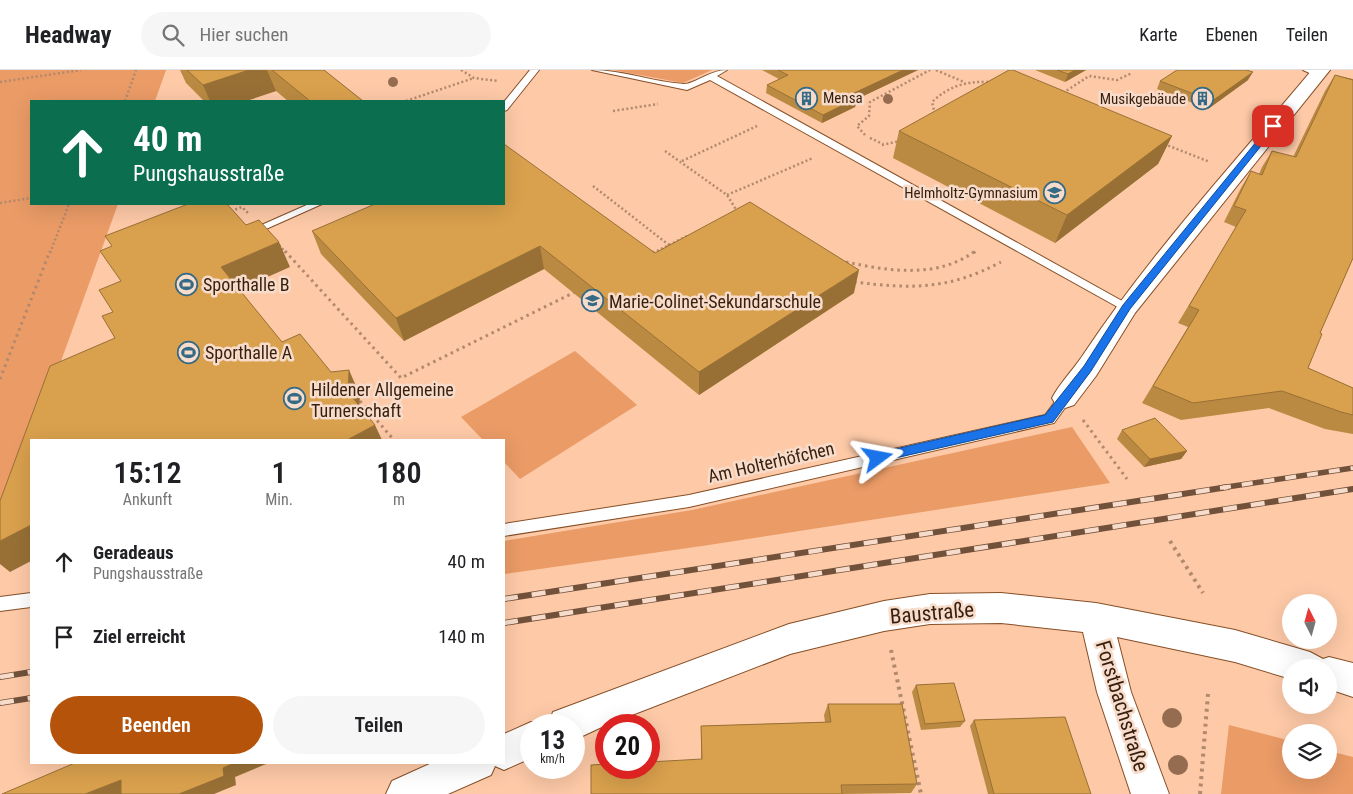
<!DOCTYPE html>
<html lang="de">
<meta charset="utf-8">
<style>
:root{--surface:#fff;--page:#f6f6f6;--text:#202124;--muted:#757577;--line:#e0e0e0;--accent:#b45309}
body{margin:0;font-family:"Roboto Condensed",sans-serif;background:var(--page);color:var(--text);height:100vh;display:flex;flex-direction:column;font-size:19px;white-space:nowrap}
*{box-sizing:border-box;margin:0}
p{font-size:16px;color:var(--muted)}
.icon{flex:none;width:28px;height:28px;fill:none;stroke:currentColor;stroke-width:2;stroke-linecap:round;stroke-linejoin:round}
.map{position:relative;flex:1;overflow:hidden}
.drawer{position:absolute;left:30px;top:369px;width:475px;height:325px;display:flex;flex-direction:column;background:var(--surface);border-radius:0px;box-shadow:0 5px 20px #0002}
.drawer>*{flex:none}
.guide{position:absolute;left:30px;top:30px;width:475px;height:105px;border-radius:0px;box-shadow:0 5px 20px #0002;background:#0b6e4f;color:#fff;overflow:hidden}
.needle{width:32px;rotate:354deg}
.tools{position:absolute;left:1282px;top:524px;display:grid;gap:10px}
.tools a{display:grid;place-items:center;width:55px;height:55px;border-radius:50%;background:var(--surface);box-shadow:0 5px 20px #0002;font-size:25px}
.speed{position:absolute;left:520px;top:644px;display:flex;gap:10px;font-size:25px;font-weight:700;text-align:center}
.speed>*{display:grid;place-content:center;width:65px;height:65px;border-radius:50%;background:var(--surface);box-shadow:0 5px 20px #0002;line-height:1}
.speed small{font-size:12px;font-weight:400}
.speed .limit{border:8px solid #d22;background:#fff;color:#111}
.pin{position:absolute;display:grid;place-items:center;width:42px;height:42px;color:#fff;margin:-21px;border-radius:10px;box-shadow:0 2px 8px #0006}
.me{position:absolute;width:55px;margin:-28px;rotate:77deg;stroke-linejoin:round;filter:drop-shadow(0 0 4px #0008)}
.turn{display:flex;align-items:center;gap:18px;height:105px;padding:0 20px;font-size:22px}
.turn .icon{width:65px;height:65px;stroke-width:2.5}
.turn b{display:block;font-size:35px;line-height:42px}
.eta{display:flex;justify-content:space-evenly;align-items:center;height:85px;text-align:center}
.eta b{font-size:30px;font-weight:600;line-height:35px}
.action{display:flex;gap:10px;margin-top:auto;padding:10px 20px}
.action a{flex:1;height:58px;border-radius:30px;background:var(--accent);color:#fff;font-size:20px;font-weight:600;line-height:58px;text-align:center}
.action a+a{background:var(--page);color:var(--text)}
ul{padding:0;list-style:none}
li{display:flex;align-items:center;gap:15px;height:75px;padding:0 20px}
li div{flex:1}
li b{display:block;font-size:19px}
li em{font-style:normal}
header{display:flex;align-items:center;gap:30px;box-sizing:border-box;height:70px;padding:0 25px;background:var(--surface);border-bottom:1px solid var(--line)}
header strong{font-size:24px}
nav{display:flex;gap:28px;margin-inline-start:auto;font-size:18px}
.search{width:350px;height:45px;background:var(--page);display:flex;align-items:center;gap:12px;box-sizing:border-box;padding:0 18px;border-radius:28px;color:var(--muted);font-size:19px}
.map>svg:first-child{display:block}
.green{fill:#ea9b66}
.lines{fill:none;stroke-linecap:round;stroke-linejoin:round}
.lane-casing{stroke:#874f26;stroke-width:2}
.street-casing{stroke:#874f26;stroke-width:2}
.path-far2{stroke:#b2896d;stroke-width:2.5;stroke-dasharray:2 2.5;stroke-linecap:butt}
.path-far1{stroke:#b2896d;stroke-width:3;stroke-dasharray:2.5 4;stroke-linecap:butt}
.path{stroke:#b2896d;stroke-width:4;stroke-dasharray:3 4.5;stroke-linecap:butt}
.lane{fill:#fff;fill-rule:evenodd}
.street{fill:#fff;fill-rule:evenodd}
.rail-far1-casing{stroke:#72513b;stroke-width:5.5}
.rail-casing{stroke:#72513b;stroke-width:6}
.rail-far1{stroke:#f7dccb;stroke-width:4;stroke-dasharray:11;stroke-linecap:butt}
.rail{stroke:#f7dccb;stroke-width:4.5;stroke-dasharray:14;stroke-linecap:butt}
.tree{fill:#956c50}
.wall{fill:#bb8a42}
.shaded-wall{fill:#987036}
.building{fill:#d9a04d;stroke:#987036}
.route{fill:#1a73e8;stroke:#114b97}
.labels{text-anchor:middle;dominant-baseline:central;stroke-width:5;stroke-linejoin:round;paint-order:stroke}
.far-poi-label{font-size:15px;fill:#371f0d;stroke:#f7dccb;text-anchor:end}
.poi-label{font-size:18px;fill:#371f0d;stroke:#f7dccb;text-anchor:start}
.street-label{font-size:18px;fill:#371f0d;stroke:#f7dccb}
.near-street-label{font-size:21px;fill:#371f0d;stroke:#f7dccb}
</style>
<header>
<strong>Headway</strong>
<div class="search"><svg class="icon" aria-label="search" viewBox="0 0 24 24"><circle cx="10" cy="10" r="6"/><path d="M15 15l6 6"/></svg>Hier suchen</div>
<nav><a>Karte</a><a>Ebenen</a><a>Teilen</a></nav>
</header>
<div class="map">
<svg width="1353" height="724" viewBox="0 0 1353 724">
<rect width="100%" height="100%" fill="#fdc9a7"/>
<!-- green -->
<path class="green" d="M 0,0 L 166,0 L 155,31 L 31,31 L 31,134 L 118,134 L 0,459 Z
M 613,0 L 712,0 L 683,13 Z
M 575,281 L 637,335 L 520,409 L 504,392 L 504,370 L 483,370 L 461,347 Z
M 1072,357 L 1110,413 L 702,476 L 504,504 L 504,471 L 692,440 Z
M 1229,655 L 1291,671 L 1291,700 L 1329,700 L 1329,681 L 1353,687 L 1353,724 L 1221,724 Z"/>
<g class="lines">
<defs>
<path id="lane" d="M 530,0 L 539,0 L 507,40 L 504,41 L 504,32 Z
M 592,0 C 623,0 653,12 684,14 C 695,14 710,0 727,0 L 717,6 L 1133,237 L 1127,241 L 1123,240 L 710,10 L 687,20 Z
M 1303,0 L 1315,0 L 1322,4 L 1318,7 Z
M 309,134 L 322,134 L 266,159 L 262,160 L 257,157 Z
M 1065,323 L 1072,328 L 1054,353 L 1049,354 L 689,437 L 504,466 L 504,454 L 689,425 L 1045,345 L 1060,325 Z
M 31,523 L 31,537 L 0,541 L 0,527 Z"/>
<path id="street" d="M 1312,0 L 1330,0 L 1135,243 L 1096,306 L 1074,335 L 1065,338 L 1056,335 L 1052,328 C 1060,313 1073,300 1083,285 C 1150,184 1234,93 1312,0 Z
M 1001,523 L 1096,533 L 1235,560 L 1310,582 L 1323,589 L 1329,587 L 1353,593 L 1353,627 L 1329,619 L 1329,598 L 1291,598 L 1291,609 L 1235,592 L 1117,567 L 1131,622 L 1169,724 L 1131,724 L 1097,622 L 1083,562 L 1001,553 L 930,554 L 884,561 L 790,584 L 606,655 L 574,670 L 574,655 L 548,655 L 553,642 L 789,554 L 884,531 L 930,524 Z
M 531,652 L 538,655 L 531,655 L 531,688 L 504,700 L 495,696 L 491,705 L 448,724 L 386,724 L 392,711 L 434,692 L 504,692 L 504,664 Z"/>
</defs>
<!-- lane casing -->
<use href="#lane" class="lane-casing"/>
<!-- street casing -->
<use href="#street" class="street-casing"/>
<!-- path-far2 -->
<path class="path-far2" d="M 461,0 L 474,8 L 498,11
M 936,0 L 964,12
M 0,12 L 81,0
M 1063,23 L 1089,6 L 1117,10 L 1132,3
M 125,31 L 136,0
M 406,31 L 474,8
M 613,41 L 658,34
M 935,44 L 932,32 C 949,16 966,11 989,12
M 865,65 L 857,56 L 869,46 L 870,32 L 930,0
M 870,68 L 883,74
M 1164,74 L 1210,92
M 882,75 L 900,71
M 665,81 L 727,125 L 737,141
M 682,91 L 757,56
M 593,116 L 669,175
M 727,125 L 813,88
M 0,133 L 31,128
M 231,141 L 242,137 L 248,143
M 279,175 L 286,183
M 50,183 L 69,134
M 653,183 L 689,165
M 974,183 L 977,180"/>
<!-- path-far1 -->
<path class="path-far1" d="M 285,181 L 401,308 L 577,221
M 652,183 L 656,181
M 846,192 C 888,201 938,209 975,181
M 854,212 C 912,219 948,220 1001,192
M 0,309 L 50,181
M 360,331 L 394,370
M 1083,350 L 1127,409"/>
<!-- path -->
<path class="path" d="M 1170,471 L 1203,523
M 891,580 L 921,724
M 1200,724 L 1208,624"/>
<!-- lane -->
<use href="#lane" class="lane"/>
<!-- street -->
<use href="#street" class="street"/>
<defs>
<path id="rail-far1" d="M 1220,418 L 1353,398"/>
<path id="rail" d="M 504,529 L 1228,417
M 504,553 L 1353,419
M 0,607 L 31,602
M 0,633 L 31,628"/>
</defs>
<!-- rail-far1 casing -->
<use href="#rail-far1" class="rail-far1-casing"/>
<!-- rail casing -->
<use href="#rail" class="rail-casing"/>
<!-- rail-far1 -->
<use href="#rail-far1" class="rail-far1"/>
<!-- rail -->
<use href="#rail" class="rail"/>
</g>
<!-- trees -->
<g class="tree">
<circle cx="393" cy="12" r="5"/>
<circle cx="888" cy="29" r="5"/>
<circle cx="1172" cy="648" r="10"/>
<circle cx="1178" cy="695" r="10"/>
</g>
<!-- wall -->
<path class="wall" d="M 180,0 L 324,0 L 363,31 L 288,31 L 276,21 L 246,31 L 204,31 L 186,13 Z
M 762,0 L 918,0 L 857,29 L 855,37 L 822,53 L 766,23 L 767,15 L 779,9 Z
M 1035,0 L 1086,0 L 1065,12 Z
M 1335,5 L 1353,9 L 1353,188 L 1320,263 L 1308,298 L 1353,318 L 1353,364 L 1325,359 L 1269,338 L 1181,350 L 1142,333 L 1188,257 L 1178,253 L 1236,157 L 1224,152 L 1241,118 L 1251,101 L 1259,104 L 1262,97 L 1272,81 L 1293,87 L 1325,21 Z
M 1248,10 L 1208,39 L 1157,19 L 1160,11 Z
M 899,61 L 1172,66 L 1158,94 L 1055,173 L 893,88 Z
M 312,161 L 655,183 L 854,223 L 699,325 L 544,199 L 404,271 L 321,184 Z
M 1122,360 L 1187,381 L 1181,389 L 1144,397 L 1117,369 Z
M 916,615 L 965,651 L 960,657 L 921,660 L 912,622 Z
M 828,634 L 917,714 L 911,723 L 842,724 L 701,689 L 701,656 L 825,652 L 824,645 Z
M 974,650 L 1091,724 L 988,724 L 970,656 Z"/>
<!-- shaded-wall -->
<path class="shaded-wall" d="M 249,0 L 267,0 L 276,21 L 246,31 L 210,31 L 203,15 Z
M 903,0 L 918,0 L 857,29 L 855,37 L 822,53 L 823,45 L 850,25 Z
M 1075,0 L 1086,0 L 1065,12 L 1068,4 Z
M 1253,2 L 1248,10 L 1208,39 L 1212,31 Z
M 1172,66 L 1158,94 L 1055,173 L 1067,145 Z
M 279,172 L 290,197 L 234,222 L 221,197 Z
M 540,176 L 544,199 L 404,271 L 396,248 Z
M 859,200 L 854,223 L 699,325 L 699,302 Z
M 349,300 L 360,325 L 359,346 L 348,322 Z
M 375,355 L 382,370 L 347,370 Z
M 1187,381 L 1181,389 L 1144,397 L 1150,389 Z
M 31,455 L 31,491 L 10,502 L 0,494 L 0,471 Z
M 236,692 L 271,692 L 235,707 L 236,715 L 214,724 L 179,724 L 223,698 Z
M 121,710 L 123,724 L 85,724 Z"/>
<!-- building -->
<path class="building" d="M 187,0 L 249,0 L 203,15 Z
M 272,0 L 324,0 L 363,31 L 310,31 Z
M 778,0 L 903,0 L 850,25 L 857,28 L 823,45 L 767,15 L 788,5 Z
M 1009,0 L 1013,0 L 1172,66 L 1067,145 L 899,61 Z
M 1057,0 L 1075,0 L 1068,4 Z
M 1177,0 L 1246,0 L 1253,2 L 1212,31 L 1160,11 Z
M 1335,5 L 1353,10 L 1353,188 L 1320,263 L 1322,264 L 1308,298 L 1353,318 L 1353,345 L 1341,342 L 1282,321 L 1193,333 L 1153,316 L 1199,240 L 1189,236 L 1246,140 L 1234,136 L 1251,101 L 1262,105 L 1272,81 L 1296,87 Z
M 504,74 L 655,183 L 750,132 L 859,200 L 699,302 L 540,176 L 396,248 L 312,161 L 375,134 L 504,134 Z
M 188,134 L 227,134 L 246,155 L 259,150 L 279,172 L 221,197 L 282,272 L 300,264 L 331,302 L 349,300 L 348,322 L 375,355 L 347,370 L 31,370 L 31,455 L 0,471 L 0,431 L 50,296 L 115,268 L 102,246 L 113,242 L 99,220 L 121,211 L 100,181 L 112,176 L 105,166 Z
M 1155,348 L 1187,381 L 1150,389 L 1122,360 Z
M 954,613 L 965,651 L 925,654 L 916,615 Z
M 828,634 L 902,634 L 917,714 L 841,715 L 842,724 L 591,724 L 591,695 L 606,694 L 606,698 L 649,698 L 649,692 L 702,689 L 701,656 L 831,652 Z
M 1065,647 L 1091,724 L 994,724 L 974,650 Z
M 77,692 L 236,692 L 223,698 L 224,706 L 179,724 L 121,724 L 121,710 L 85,724 L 2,724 Z"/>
<!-- route -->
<path class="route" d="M 1270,55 L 1277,56 L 1130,239 L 1091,301 L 1053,352 L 878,392 L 874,391 L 874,384 L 878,383 L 1045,345 L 1084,296 L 1123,235 Z"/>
<!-- icons -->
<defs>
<symbol id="building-ring" viewBox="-11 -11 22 22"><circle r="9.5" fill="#f7dccb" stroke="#356a86" stroke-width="1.5"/><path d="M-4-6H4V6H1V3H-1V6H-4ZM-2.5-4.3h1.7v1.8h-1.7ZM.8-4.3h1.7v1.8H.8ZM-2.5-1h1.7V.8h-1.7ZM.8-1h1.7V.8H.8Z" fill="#356a86"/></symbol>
<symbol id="school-ring" viewBox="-11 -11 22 22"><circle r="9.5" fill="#f7dccb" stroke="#356a86" stroke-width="1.5"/><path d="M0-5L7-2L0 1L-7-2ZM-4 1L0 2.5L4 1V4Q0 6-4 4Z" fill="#356a86"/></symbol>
<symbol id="stadium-ring" viewBox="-11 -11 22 22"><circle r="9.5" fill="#f7dccb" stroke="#356a86" stroke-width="1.5"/><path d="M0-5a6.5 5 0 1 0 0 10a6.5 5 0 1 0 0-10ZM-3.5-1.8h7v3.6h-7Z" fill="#356a86"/></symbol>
</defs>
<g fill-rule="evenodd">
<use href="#building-ring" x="794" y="16" width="25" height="25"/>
<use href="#building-ring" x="1190" y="16" width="25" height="25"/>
<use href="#school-ring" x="1042" y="110" width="25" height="25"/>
<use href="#stadium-ring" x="174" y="202" width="25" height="25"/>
<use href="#school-ring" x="580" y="218" width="25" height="25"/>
<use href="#stadium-ring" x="176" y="270" width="25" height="25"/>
<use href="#stadium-ring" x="282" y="316" width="25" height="25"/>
</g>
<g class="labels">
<!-- far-poi labels -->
<g class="far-poi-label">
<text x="823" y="28" text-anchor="start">Mensa</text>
<text x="1186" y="29">Musikgebäude</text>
<text x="1038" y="123">Helmholtz-Gymnasium</text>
</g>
<!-- poi labels -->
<g class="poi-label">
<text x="203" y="214">Sporthalle B</text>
<text x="609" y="231">Marie-Colinet-Sekundarschule</text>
<text x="205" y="282">Sporthalle A</text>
<text x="311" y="319">Hildener Allgemeine<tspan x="311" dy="21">Turnerschaft</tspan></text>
</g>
<!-- street labels -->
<g class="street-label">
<text transform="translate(771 392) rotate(-13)">Am Holterhöfchen</text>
</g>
<!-- near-street labels -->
<g class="near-street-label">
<text transform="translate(932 543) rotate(-5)">Baustraße</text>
<text transform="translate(1122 636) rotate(73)">Forstbachstraße</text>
</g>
</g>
</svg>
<div class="tools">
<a><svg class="needle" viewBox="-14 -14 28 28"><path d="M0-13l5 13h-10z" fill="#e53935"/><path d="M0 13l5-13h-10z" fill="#757577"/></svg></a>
<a><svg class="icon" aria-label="sound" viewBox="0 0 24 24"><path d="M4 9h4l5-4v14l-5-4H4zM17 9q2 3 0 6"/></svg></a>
<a><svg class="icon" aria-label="layers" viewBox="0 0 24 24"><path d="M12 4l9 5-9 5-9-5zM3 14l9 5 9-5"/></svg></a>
</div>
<div class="speed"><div>13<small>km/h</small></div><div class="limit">20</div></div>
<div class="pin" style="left:1273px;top:56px;background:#d93025"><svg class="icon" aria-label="arrive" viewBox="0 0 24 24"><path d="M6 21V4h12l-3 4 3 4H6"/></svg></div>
<svg class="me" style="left:878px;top:388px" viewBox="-20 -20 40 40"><path d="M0-17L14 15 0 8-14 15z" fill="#1a73e8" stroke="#fff" stroke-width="4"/></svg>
<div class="guide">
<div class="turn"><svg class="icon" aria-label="ahead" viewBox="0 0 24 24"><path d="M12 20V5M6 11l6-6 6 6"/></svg><div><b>40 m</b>Pungshausstraße</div></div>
</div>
<section class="drawer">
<div class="eta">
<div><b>15:12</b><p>Ankunft</p></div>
<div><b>1</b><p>Min.</p></div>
<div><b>180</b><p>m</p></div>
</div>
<ul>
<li><svg class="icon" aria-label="ahead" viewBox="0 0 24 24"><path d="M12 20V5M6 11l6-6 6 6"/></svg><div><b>Geradeaus</b><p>Pungshausstraße</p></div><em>40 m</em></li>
<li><svg class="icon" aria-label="arrive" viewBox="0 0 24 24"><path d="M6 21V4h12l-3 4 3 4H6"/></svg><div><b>Ziel erreicht</b></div><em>140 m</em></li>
</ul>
<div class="action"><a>Beenden</a><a>Teilen</a></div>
</section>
</div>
